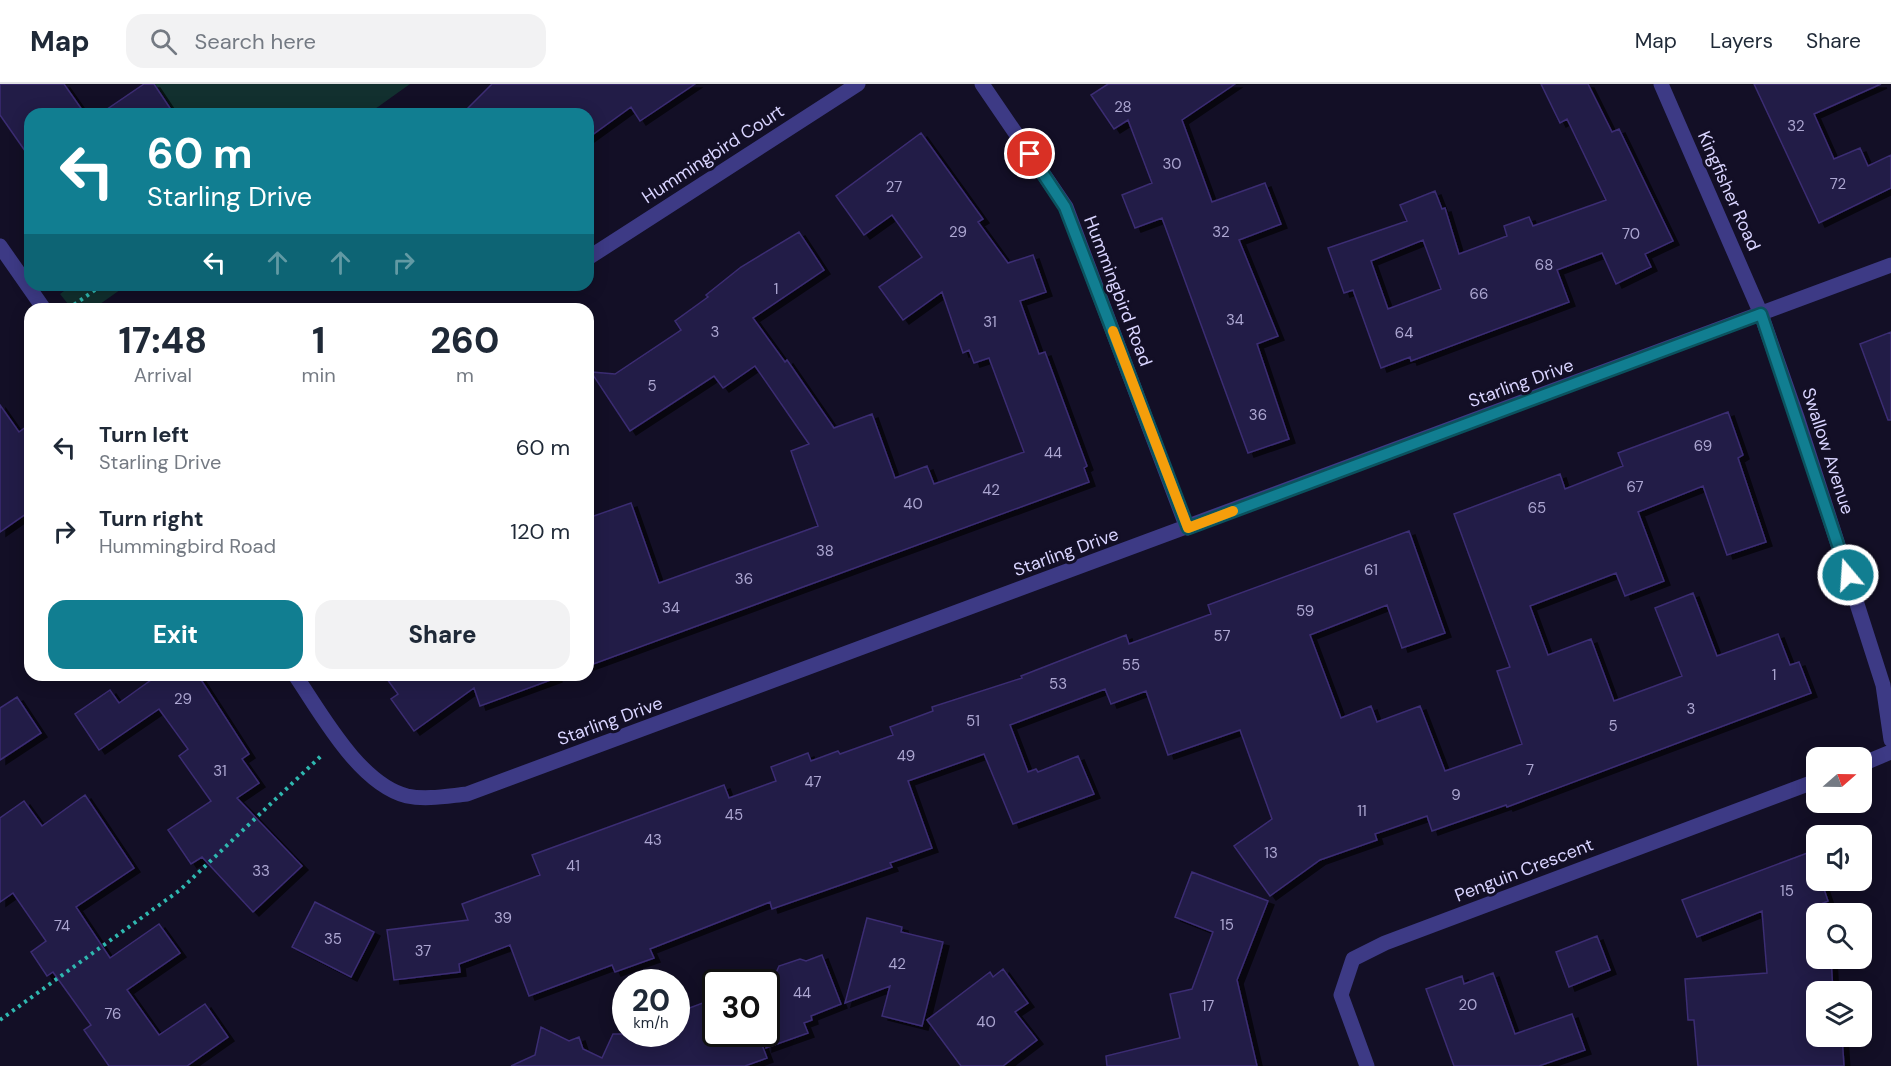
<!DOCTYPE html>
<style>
:root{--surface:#fff;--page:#f2f2f3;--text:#1f2937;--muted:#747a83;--line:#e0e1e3;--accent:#117e91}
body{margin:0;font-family:"DM Sans",sans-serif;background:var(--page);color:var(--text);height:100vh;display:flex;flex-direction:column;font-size:22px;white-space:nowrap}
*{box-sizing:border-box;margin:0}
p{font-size:20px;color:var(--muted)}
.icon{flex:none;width:33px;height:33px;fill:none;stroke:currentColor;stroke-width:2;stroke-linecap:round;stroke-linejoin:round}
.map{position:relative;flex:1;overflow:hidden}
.drawer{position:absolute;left:24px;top:219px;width:570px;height:378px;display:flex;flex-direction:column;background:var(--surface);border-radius:18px;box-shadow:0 3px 15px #0003}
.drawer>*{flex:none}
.banner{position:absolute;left:24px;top:24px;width:570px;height:183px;border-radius:18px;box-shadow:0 3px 15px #0003;background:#117e91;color:#fff;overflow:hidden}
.needle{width:39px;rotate:70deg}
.fabs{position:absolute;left:1806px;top:663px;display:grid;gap:12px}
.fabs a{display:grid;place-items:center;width:66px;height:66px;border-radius:12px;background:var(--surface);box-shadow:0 3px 15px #0003;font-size:30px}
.speed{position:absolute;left:612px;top:885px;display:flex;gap:12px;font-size:30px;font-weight:700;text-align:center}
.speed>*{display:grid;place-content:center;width:78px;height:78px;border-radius:50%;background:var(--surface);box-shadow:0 3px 15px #0003;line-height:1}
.speed small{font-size:15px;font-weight:400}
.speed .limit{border:3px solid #111;border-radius:9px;background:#fff;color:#111}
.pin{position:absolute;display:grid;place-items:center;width:51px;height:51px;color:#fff;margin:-26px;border:3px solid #fff;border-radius:50%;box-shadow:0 2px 6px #0007}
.me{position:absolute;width:66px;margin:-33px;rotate:342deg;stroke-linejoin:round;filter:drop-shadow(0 0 4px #0008)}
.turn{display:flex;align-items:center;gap:21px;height:126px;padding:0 24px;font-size:27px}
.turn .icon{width:78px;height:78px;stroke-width:2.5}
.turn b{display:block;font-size:42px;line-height:51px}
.lanes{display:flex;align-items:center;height:57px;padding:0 24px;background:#0003;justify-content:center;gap:30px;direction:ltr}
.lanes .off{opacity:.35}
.eta{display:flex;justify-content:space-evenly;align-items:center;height:102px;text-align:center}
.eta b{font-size:36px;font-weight:800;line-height:42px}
.action{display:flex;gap:12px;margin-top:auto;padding:12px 24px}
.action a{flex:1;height:69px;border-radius:18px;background:var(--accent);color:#fff;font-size:24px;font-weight:800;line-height:69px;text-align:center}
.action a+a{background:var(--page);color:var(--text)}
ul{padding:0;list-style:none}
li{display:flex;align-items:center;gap:18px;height:84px;padding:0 24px}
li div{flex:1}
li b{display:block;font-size:22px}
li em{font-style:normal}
header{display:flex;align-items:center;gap:36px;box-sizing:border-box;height:84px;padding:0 30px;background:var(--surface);border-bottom:2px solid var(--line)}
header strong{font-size:28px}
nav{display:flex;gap:33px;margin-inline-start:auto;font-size:21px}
.search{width:420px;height:54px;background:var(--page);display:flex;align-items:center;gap:15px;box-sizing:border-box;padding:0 21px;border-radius:18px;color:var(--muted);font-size:22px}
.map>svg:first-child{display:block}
.green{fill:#12302f}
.building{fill:#241b47;stroke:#3b2d73;stroke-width:1.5;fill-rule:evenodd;filter:url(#shadow)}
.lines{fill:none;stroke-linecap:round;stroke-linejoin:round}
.path{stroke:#2fb8b0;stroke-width:4;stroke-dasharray:3 4.5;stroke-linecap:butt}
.minor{stroke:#3d3a85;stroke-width:15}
.route-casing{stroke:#0b525e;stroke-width:15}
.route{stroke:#117e91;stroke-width:10}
.slow{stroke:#f59e0b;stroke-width:10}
.labels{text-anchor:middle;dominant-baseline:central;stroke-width:6;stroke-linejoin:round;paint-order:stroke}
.number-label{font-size:15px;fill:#aca6d1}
.street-label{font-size:18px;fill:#d9d4ff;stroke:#130f26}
</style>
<header>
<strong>Map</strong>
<div class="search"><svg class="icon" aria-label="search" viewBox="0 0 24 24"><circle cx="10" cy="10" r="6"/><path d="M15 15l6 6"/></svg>Search here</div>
<nav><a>Map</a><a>Layers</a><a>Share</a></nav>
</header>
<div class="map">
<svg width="1891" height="982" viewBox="0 0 1891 982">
<defs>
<filter id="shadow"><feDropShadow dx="6" dy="4" stdDeviation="0" flood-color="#0009"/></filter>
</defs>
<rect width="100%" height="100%" fill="#130f26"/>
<!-- green -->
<path class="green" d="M 155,0 L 410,0 L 368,30 L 176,30 Z
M 72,201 L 127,201 L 93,225 L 72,225 L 60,210 Z"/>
<!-- building -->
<path class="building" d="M 0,0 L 64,0 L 85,30 L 30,30 L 30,74 L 0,31 Z
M 144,0 L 154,0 L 174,30 L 100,30 Z
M 492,0 L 695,0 L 640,37 L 631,23 L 588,54 L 588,30 L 462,30 Z
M 1108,0 L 1235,0 L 1182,36 L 1212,118 L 1265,99 L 1281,140 L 1239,156 L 1278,252 L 1257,260 L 1289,355 L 1248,369 L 1162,134 L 1135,144 L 1122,111 L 1152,99 L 1128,36 L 1114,45 L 1091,11 Z
M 1541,0 L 1588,0 L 1612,48 L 1619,45 L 1673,157 L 1645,170 L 1651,183 L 1616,200 L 1602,169 L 1557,186 L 1569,218 L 1411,277 L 1410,273 L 1381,284 L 1353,206 L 1344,209 L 1328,164 L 1407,137 L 1400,121 L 1435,107 L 1442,125 L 1445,124 L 1459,170 L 1507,152 L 1504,142 L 1529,133 L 1533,142 L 1606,116 L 1567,35 L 1560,39 ZM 1423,156 L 1441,205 L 1388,225 L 1371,177 Z
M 1754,0 L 1881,0 L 1814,30 L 1834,75 L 1860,64 L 1868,82 L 1891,71 L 1891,104 L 1819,139 Z
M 921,49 L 983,135 L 978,138 L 1008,179 L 1033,171 L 1046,208 L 1020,217 L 1039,270 L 1045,268 L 1087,382 L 1084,384 L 1089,398 L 588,582 L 588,434 L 631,419 L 659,499 L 818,442 L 791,367 L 809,360 L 755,282 L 723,304 L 714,292 L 630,347 L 591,288 L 615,290 L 681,246 L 675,237 L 708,213 L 706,211 L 741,183 L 799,148 L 824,186 L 753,234 L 785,278 L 787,276 L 834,344 L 872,330 L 895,394 L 927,382 L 934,400 L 1024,368 L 989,274 L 974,279 L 969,266 L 963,269 L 942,208 L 903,236 L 879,203 L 922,173 L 892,131 L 864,151 L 836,112 Z
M 1891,248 L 1891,336 L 1888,336 L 1860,260 Z
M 0,321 L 19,348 L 30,340 L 30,427 L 0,448 Z
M 1728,328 L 1743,371 L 1738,374 L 1766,458 L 1727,471 L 1703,402 L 1638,428 L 1664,497 L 1625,512 L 1616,489 L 1530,522 L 1548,571 L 1591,555 L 1614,617 L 1682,592 L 1655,524 L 1693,509 L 1717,572 L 1778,550 L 1790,581 L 1799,578 L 1811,609 L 1507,723 L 1506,721 L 1432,747 L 1427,732 L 1375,750 L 1377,756 L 1320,776 L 1270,812 L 1234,762 L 1272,735 L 1240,646 L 1168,671 L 1146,607 L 1111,620 L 1105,605 L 1010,641 L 1028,688 L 1036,685 L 1038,688 L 1078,672 L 1094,710 L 1013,740 L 984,670 L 908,697 L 932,764 L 890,779 L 892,783 L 772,825 L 770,818 L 650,865 L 654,874 L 615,888 L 612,881 L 529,912 L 510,861 L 459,880 L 460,888 L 394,896 L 387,846 L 468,836 L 462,820 L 540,791 L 532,771 L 724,701 L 729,714 L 776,697 L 771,683 L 808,669 L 811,677 L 838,667 L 840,670 L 893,651 L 890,643 L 933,627 L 932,623 L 1022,594 L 1021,592 L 1126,551 L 1129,560 L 1178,542 L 1211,530 L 1208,521 L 1409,447 L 1445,549 L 1402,564 L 1387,521 L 1310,551 L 1341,634 L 1371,622 L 1377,638 L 1420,622 L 1445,687 L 1522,660 L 1497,587 L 1510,583 L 1454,430 L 1560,390 L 1565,405 L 1623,382 L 1618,369 Z
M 158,591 L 198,591 L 249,670 L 242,675 L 259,699 L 237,714 L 302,782 L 253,828 L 202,773 L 191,780 L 168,746 L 211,717 L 179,672 L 188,665 L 159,625 L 99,666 L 75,630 L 110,606 L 119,619 Z
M 384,591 L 555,591 L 556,594 L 480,622 L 474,604 L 414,647 L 391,615 L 398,610 Z
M 17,613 L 41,649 L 0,676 L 0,624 Z
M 85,711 L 134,784 L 76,823 L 110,874 L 159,840 L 180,869 L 127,906 L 159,951 L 205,920 L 228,953 L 187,982 L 109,982 L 84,946 L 91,941 L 53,888 L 47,892 L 31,868 L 46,857 L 13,809 L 0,818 L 0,734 L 24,717 L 42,742 Z
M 1810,768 L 1816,785 L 1816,796 L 1821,796 L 1828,817 L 1816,822 L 1816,874 L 1831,874 L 1833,908 L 1816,908 L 1816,952 L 1842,952 L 1844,982 L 1698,982 L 1694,936 L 1688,936 L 1685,895 L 1767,889 L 1762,827 L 1697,853 L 1682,816 Z
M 1192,788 L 1268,817 L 1237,896 L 1257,982 L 1107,982 L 1106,972 L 1180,954 L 1170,910 L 1192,905 L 1213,848 L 1175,833 Z
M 315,818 L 374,848 L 351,893 L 292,863 Z
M 867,834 L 902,843 L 901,848 L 943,858 L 922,942 L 882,932 L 890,902 L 845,919 Z
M 1597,852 L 1610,886 L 1569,903 L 1556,868 Z
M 822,871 L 841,920 L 811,932 L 812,936 L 804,939 L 808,949 L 766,964 L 766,892 L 776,889 L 779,882 L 800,875 L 806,877 Z
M 1003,885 L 1028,919 L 1015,928 L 1037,956 L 1003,982 L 961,982 L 927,936 L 990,888 L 993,893 Z
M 1493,889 L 1515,950 L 1572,930 L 1585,966 L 1539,982 L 1454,982 L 1426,905 L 1462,892 L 1464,900 Z
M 716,914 L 716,950 L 758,950 L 767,974 L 745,982 L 511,982 L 535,971 L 541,943 L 569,957 L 579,953 L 583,965 L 602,974 L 613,950 L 676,950 L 676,929 Z"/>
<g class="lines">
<!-- path -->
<path class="path" d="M 68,225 L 102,201
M 0,936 L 180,806 L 321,672"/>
<!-- minor -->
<path class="minor" d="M 982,0 L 1066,123 L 1187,444
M 1661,0 L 1761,230 L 1798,336 L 1883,601 L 1891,656
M 0,162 L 44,225
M 588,174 L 858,0
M 295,591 C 321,629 359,700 407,712 C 426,716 447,712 467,710 L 1891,181
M 1862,680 L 1891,668
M 1367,982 L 1341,911 L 1353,875 L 1385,859 L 1816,697"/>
</g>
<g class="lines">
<defs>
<path id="route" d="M 1030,70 L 1065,123 L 1188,444 L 1761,230 L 1848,491"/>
</defs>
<!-- route casing -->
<use href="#route" class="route-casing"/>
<!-- route -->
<use href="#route" class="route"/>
<!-- slow -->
<path class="slow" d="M 1113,247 L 1188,444 L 1233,427"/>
</g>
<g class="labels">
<!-- number labels -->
<g class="number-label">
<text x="1123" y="23">28</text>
<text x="1796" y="42">32</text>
<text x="1172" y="80">30</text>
<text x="1838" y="100">72</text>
<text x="894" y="103">27</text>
<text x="958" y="148">29</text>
<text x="1221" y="148">32</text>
<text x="1631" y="150">70</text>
<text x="1544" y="181">68</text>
<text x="776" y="205">1</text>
<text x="1479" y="210">66</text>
<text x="1235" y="236">34</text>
<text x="990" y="238">31</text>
<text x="715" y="248">3</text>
<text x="1404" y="249">64</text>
<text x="652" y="302">5</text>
<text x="1258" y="331">36</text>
<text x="1703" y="362">69</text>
<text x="1053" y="369">44</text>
<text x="1635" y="403">67</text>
<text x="991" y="406">42</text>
<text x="913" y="420">40</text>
<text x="1537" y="424">65</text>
<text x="825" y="467">38</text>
<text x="1371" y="486">61</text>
<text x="744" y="495">36</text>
<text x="671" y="524">34</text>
<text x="1305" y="527">59</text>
<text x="1222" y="552">57</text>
<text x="1131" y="581">55</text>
<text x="1774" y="591">1</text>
<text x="1058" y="600">53</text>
<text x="183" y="615">29</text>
<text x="1691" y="625">3</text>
<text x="973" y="637">51</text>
<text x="1613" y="642">5</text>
<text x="906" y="672">49</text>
<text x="1530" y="686">7</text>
<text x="220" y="687">31</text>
<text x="813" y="698">47</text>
<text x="1456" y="711">9</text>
<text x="1362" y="727">11</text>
<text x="734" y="731">45</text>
<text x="653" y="756">43</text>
<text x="1271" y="769">13</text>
<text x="573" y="782">41</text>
<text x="261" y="787">33</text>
<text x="1787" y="807">15</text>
<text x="503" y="834">39</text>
<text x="1227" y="841">15</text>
<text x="62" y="842">74</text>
<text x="333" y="855">35</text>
<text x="423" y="867">37</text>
<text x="897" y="880">42</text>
<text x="802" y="909">44</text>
<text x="1468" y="921">20</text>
<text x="1208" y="922">17</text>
<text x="113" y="930">76</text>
<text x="986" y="938">40</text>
</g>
<!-- street labels -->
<g class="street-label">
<text transform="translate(713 70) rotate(-33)">Hummingbird Court</text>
<text transform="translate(1729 107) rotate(66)">Kingfisher Road</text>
<text transform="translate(1118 207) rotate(69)">Hummingbird Road</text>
<text transform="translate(1521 299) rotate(-20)">Starling Drive</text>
<text transform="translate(1828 367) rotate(72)">Swallow Avenue</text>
<text transform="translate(1066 468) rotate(-20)">Starling Drive</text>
<text transform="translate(610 637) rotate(-20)">Starling Drive</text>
<text transform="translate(1524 786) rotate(-21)">Penguin Crescent</text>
</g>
</g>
</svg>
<div class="fabs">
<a><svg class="needle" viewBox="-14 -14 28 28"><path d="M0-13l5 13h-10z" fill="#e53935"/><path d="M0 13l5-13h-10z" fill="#747a83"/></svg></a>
<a><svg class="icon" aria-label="sound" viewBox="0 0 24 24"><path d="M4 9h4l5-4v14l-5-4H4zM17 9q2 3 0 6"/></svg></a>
<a><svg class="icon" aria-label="search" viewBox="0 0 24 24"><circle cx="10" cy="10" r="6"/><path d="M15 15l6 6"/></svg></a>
<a><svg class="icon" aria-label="layers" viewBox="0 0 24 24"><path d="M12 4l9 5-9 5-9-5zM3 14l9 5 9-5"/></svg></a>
</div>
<div class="speed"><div>20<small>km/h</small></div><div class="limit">30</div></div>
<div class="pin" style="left:1030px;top:70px;background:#d93025"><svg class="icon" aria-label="arrive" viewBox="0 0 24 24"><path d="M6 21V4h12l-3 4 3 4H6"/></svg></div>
<svg class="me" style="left:1848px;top:491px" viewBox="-20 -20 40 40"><circle r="17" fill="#117e91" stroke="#fff" stroke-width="3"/><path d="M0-11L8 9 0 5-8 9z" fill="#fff"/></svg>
<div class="banner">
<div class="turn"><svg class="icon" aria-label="left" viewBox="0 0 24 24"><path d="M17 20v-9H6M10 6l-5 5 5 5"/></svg><div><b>60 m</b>Starling Drive</div></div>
<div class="lanes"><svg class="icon" aria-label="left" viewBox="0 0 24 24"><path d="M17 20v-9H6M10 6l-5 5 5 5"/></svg><svg class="icon off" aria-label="ahead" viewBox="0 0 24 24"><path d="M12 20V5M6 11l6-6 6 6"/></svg><svg class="icon off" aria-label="ahead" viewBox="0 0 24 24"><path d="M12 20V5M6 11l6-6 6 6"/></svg><svg class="icon off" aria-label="right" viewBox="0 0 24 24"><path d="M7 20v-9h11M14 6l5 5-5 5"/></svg></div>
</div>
<section class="drawer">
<div class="eta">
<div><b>17:48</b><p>Arrival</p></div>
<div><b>1</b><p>min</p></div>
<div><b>260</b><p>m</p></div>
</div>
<ul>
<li><svg class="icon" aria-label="left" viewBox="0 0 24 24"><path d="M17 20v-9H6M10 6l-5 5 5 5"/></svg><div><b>Turn left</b><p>Starling Drive</p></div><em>60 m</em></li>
<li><svg class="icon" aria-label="right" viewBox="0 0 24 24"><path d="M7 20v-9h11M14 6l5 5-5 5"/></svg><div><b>Turn right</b><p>Hummingbird Road</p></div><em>120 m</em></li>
</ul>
<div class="action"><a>Exit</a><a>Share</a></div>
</section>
</div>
